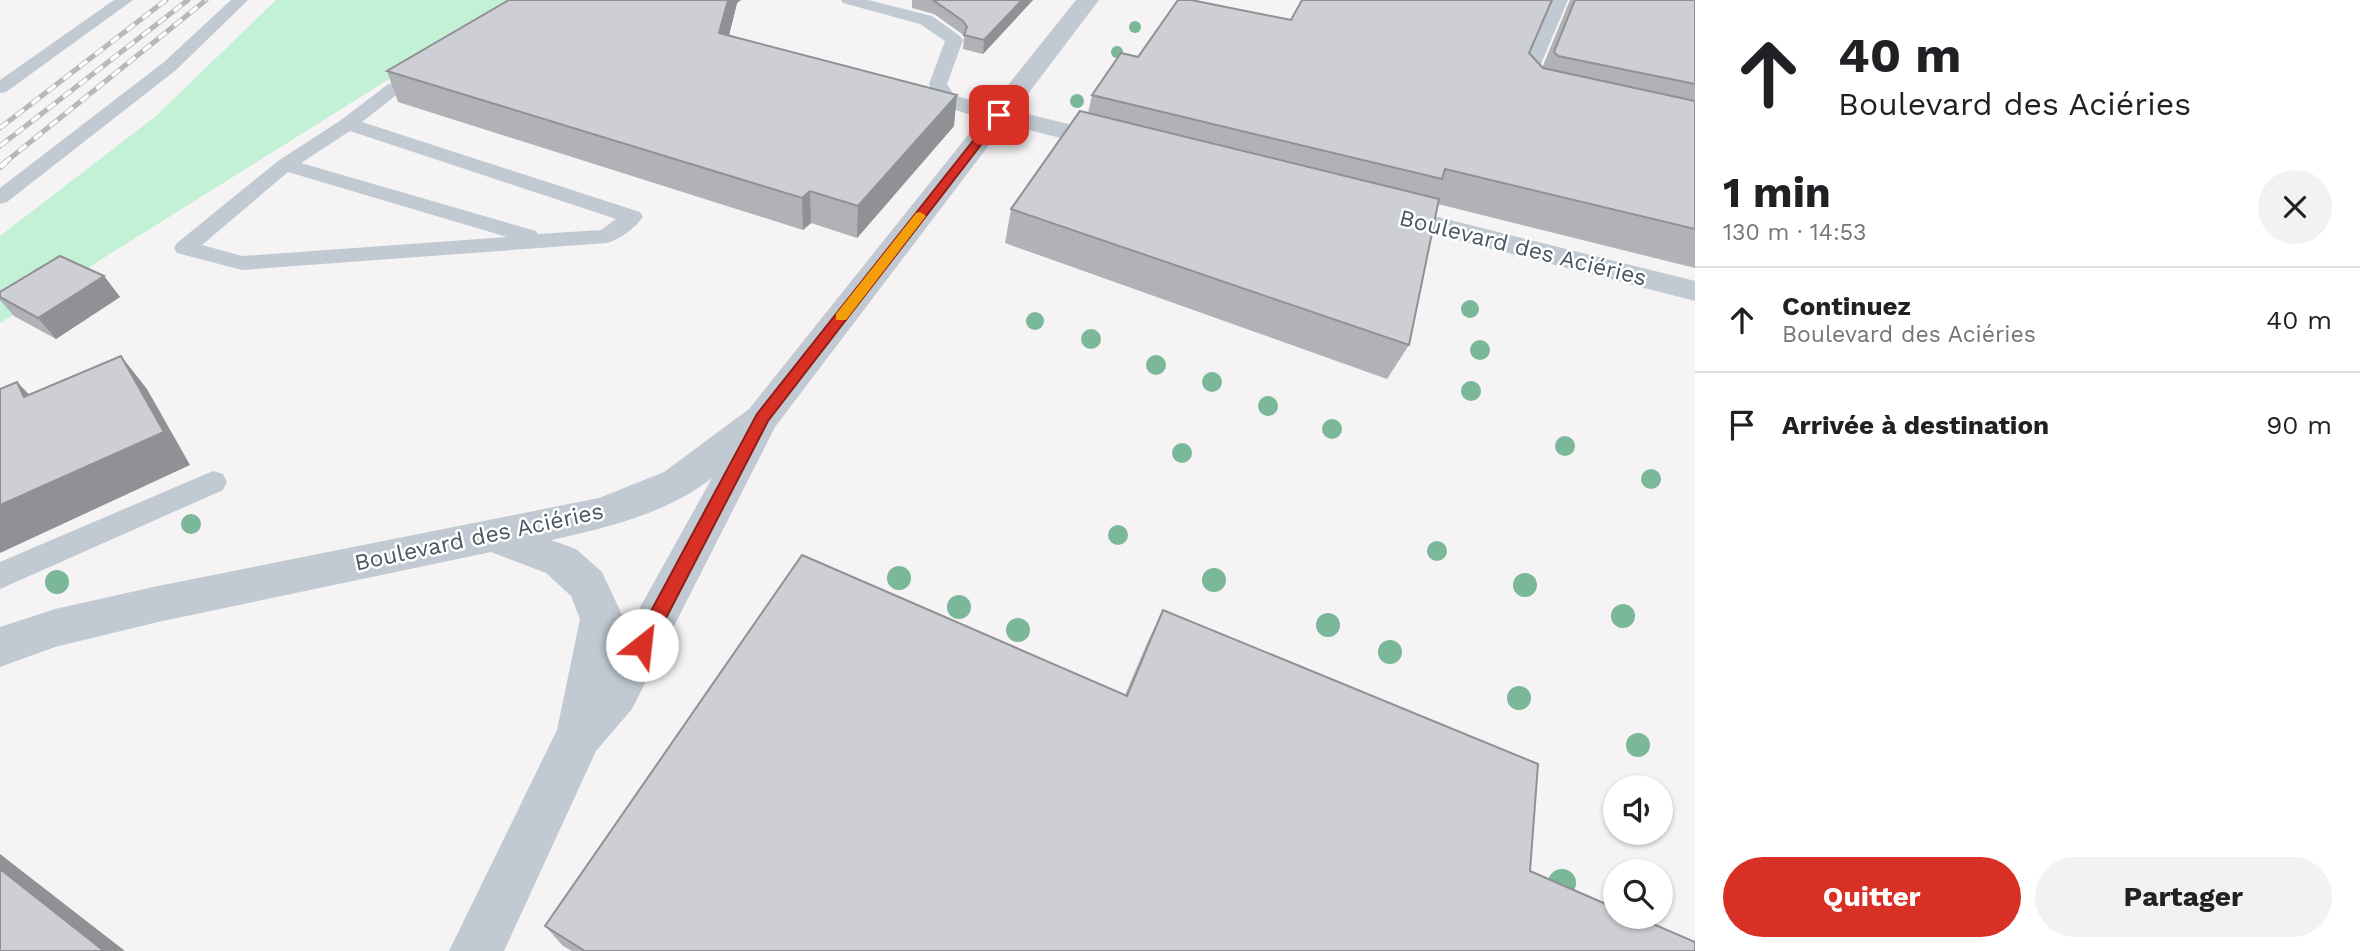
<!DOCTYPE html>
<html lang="fr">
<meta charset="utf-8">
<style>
:root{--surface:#fff;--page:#f2f2f2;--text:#202124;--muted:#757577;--line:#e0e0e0;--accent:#d93025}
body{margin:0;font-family:"Work Sans",sans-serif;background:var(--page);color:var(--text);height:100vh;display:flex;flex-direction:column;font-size:26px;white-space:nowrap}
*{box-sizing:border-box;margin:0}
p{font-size:23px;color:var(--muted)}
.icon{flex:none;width:38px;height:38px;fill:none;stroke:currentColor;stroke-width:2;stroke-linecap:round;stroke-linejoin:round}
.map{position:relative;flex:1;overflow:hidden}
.side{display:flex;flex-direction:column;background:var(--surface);width:665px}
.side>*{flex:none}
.guide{background:#fff;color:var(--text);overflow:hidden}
.fabs{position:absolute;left:1603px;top:775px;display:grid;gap:14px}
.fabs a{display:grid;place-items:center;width:70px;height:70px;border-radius:50%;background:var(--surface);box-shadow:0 2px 5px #0004;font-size:35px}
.pin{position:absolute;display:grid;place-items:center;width:60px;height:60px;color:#fff;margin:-30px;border-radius:14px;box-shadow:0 4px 10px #0006}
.me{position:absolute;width:77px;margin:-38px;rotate:29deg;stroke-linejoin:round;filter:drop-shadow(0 0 5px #0008)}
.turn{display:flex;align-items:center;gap:24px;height:147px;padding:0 28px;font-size:32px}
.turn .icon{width:91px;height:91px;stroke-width:2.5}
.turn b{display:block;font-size:49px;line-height:60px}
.round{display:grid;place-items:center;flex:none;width:74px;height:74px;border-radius:37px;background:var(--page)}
.headline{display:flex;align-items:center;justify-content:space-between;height:119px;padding:0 28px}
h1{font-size:42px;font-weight:700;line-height:52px}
.cta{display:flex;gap:14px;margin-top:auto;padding:14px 28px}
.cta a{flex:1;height:80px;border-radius:42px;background:var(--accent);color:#fff;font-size:28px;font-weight:700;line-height:80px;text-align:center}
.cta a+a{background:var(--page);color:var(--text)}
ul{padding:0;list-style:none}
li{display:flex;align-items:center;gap:21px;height:105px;padding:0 28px;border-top:2px solid var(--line)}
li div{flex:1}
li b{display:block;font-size:26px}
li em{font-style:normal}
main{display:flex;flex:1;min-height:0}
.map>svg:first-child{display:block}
.green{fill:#c3f1d5}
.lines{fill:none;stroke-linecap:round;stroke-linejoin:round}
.service{fill:#c1cad2;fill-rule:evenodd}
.minor{fill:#c1cad2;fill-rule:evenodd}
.rail-far1-casing{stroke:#b5b8bd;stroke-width:5}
.rail-casing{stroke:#b5b8bd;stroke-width:6}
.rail-far1{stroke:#fff;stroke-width:3.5;stroke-dasharray:10;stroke-linecap:butt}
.rail{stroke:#fff;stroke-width:4.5;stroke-dasharray:13;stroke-linecap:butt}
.tree{fill:#7bb799}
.wall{fill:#b0b2b7}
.shaded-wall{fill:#909195}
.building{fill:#cdcfd5;stroke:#909195;stroke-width:2}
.route{fill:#d93025;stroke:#8d1f18;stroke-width:2}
.slow{fill:#f59e0b}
.labels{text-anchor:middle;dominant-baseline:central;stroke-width:5;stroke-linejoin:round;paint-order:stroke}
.street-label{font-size:23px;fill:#4a5661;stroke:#fff}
</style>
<main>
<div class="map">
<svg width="1695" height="951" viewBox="0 0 1695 951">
<rect width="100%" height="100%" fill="#f5f3f3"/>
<!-- green -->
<path class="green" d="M 276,0 L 515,0 L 0,323 L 0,236 L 156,116 Z"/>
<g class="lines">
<!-- service -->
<path class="service" d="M 114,0 L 133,0 L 6,92 L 0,93 L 0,80 Z
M 231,0 L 248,0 L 176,70 L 7,202 L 0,204 L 0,188 L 164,62 Z
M 841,0 L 868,0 L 932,16 L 960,36 L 963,40 L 947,84 L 954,95 L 1006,111 L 1008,115 L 1006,119 C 993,122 952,111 941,103 C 936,99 932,90 929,84 L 945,41 L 920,24 L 843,3 Z
M 1552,0 L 1568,0 L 1533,83 L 1540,91 L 1537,95 L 1525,95 L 1514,84 Z
M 425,65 L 434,70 L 431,74 L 399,93 L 362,122 L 640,212 L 643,217 C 635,228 620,239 607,243 L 242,270 L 177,253 L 174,248 L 177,243 L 278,161 L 341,120 L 387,85 ZM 350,131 L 616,219 L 601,230 L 538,234 L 536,231 L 301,163 ZM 288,172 L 507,237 L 242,256 L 202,245 Z
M 213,471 L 223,474 L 227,482 L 223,490 L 0,589 L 0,562 Z"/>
<!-- minor -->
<path class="minor" d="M 1076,0 L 1099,0 L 1015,111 L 1126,138 L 1130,144 L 1126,150 L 1116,152 L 1005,124 L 775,427 L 632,709 L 596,751 L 504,951 L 449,951 L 557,730 L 580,619 L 571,596 L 546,573 L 491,552 L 158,622 L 55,647 L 0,667 L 0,627 L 55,609 L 158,586 L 599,498 L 664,472 L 749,409 ZM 712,478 L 619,645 L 624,619 L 602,572 L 576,549 L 551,540 C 606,528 666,514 712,478 Z
M 1382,203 L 1695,281 L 1695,301 L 1372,218 L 1367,212 L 1372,206 Z"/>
<defs>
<path id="rail-far1" d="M 0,128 L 166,0
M 0,146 L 188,0
M 3,164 L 206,0"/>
<path id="rail" d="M 0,167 L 6,162"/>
</defs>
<!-- rail-far1 casing -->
<use href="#rail-far1" class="rail-far1-casing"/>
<!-- rail casing -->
<use href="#rail" class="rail-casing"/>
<!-- rail-far1 -->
<use href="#rail-far1" class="rail-far1"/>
<!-- rail -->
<use href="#rail" class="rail"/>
</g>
<!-- trees -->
<g class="tree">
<circle cx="1135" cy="27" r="6"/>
<circle cx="1117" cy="52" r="6"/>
<circle cx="1077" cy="101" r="7"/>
<circle cx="1470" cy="309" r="9"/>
<circle cx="1035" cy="321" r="9"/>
<circle cx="1091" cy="339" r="10"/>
<circle cx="1480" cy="350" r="10"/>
<circle cx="1156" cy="365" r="10"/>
<circle cx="1212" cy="382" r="10"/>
<circle cx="1471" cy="391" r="10"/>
<circle cx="1268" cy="406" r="10"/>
<circle cx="1332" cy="429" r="10"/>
<circle cx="1565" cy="446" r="10"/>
<circle cx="1182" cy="453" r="10"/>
<circle cx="1651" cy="479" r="10"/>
<circle cx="191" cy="524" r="10"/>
<circle cx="1118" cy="535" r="10"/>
<circle cx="1437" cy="551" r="10"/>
<circle cx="899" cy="578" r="12"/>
<circle cx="1214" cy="580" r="12"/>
<circle cx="57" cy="582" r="12"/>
<circle cx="1525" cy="585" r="12"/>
<circle cx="959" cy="607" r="12"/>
<circle cx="1623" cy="616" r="12"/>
<circle cx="1328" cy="625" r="12"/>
<circle cx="1018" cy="630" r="12"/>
<circle cx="1390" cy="652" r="12"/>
<circle cx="1519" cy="698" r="12"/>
<circle cx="1638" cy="745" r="12"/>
<circle cx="1562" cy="883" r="14"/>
</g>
<!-- wall -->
<path class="wall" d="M 509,0 L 741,0 L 737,3 L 729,36 L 954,126 L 857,238 L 811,223 L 803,230 L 398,102 L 387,71 Z
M 912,0 L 1033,0 L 983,54 L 963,49 L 964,37 L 962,34 L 934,14 L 912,8 Z
M 1570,0 L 1695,0 L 1695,268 L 1438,204 L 1409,345 L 1387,379 L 1005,243 L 1011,209 L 1088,113 L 1092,95 L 1138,57 L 1291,20 L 1529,53 L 1542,68 Z
M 104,276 L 120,297 L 56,339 L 14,316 L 0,300 L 0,292 Z
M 1163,610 L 1530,871 L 1695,951 L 572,951 L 563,946 L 545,926 L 1125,695 L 1148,641 Z"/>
<!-- shaded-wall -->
<path class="shaded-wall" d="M 728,0 L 741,0 L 737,3 L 722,63 L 719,33 Z
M 1022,0 L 1033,0 L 983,54 L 984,40 Z
M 957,95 L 954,126 L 857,238 L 858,206 Z
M 810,191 L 811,223 L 803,230 L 802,198 Z
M 104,276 L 120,297 L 56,339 L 38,318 Z
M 121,356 L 147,389 L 190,465 L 0,553 L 0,505 Z
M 17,382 L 48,414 L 24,397 Z
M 0,854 L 125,951 L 104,951 L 0,869 Z"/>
<!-- building -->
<path class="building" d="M 509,0 L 728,0 L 719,33 L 957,95 L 858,206 L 810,191 L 802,198 L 387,71 Z
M 933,0 L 1022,0 L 984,40 L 964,35 L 967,27 L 963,21 Z
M 1178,0 L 1191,0 L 1291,20 L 1302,0 L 1552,0 L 1529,53 L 1543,68 L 1695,101 L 1695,229 L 1445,169 L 1442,179 L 1092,95 L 1121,53 L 1138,57 Z
M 1575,0 L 1695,0 L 1695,84 L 1558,56 L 1554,52 Z
M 1080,111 L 1439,199 L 1409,345 L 1011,209 Z
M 60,256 L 104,276 L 38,318 L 0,297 L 0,292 Z
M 121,356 L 164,432 L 0,505 L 0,389 L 17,382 L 24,397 Z
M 802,555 L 1127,696 L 1163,610 L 1538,764 L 1530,871 L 1615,908 L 1615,917 L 1637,917 L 1695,942 L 1695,951 L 585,951 L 545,926 Z
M 0,869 L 104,951 L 0,951 Z"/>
<!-- route -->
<path class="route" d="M 995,113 L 1004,115 L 768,421 L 649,651 L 642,653 L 636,651 L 633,645 L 636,639 L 757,414 Z"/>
<!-- slow -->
<path class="slow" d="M 920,212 L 926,216 L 846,320 L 836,320 L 836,314 L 916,213 Z"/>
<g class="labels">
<!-- street labels -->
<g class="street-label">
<text transform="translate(1523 248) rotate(14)">Boulevard des Aciéries</text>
<text transform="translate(479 537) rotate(-12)">Boulevard des Aciéries</text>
</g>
</g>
</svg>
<div class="fabs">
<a><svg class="icon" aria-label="sound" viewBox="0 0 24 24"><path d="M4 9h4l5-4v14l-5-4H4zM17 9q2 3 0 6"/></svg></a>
<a><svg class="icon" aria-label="search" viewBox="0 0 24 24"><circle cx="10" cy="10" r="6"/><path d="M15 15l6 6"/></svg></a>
</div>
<div class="pin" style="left:999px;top:115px;background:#d93025"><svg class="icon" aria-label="arrive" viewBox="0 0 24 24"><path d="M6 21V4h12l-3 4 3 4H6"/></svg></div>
<svg class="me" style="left:642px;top:645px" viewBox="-20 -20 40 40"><circle r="19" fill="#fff"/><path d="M0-13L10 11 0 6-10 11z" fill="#d93025"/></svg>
</div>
<section class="side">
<div class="guide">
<div class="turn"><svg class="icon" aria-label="ahead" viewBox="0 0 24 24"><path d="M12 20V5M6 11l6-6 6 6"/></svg><div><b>40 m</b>Boulevard des Aciéries</div></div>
</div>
<div class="headline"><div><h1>1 min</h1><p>130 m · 14:53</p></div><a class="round"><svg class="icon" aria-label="close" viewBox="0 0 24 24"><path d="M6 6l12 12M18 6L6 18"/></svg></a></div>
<ul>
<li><svg class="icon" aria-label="ahead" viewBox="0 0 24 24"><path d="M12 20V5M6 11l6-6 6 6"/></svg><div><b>Continuez</b><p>Boulevard des Aciéries</p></div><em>40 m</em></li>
<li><svg class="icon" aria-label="arrive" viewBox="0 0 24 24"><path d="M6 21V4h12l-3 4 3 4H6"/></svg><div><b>Arrivée à destination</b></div><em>90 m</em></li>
</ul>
<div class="cta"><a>Quitter</a><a>Partager</a></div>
</section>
</main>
